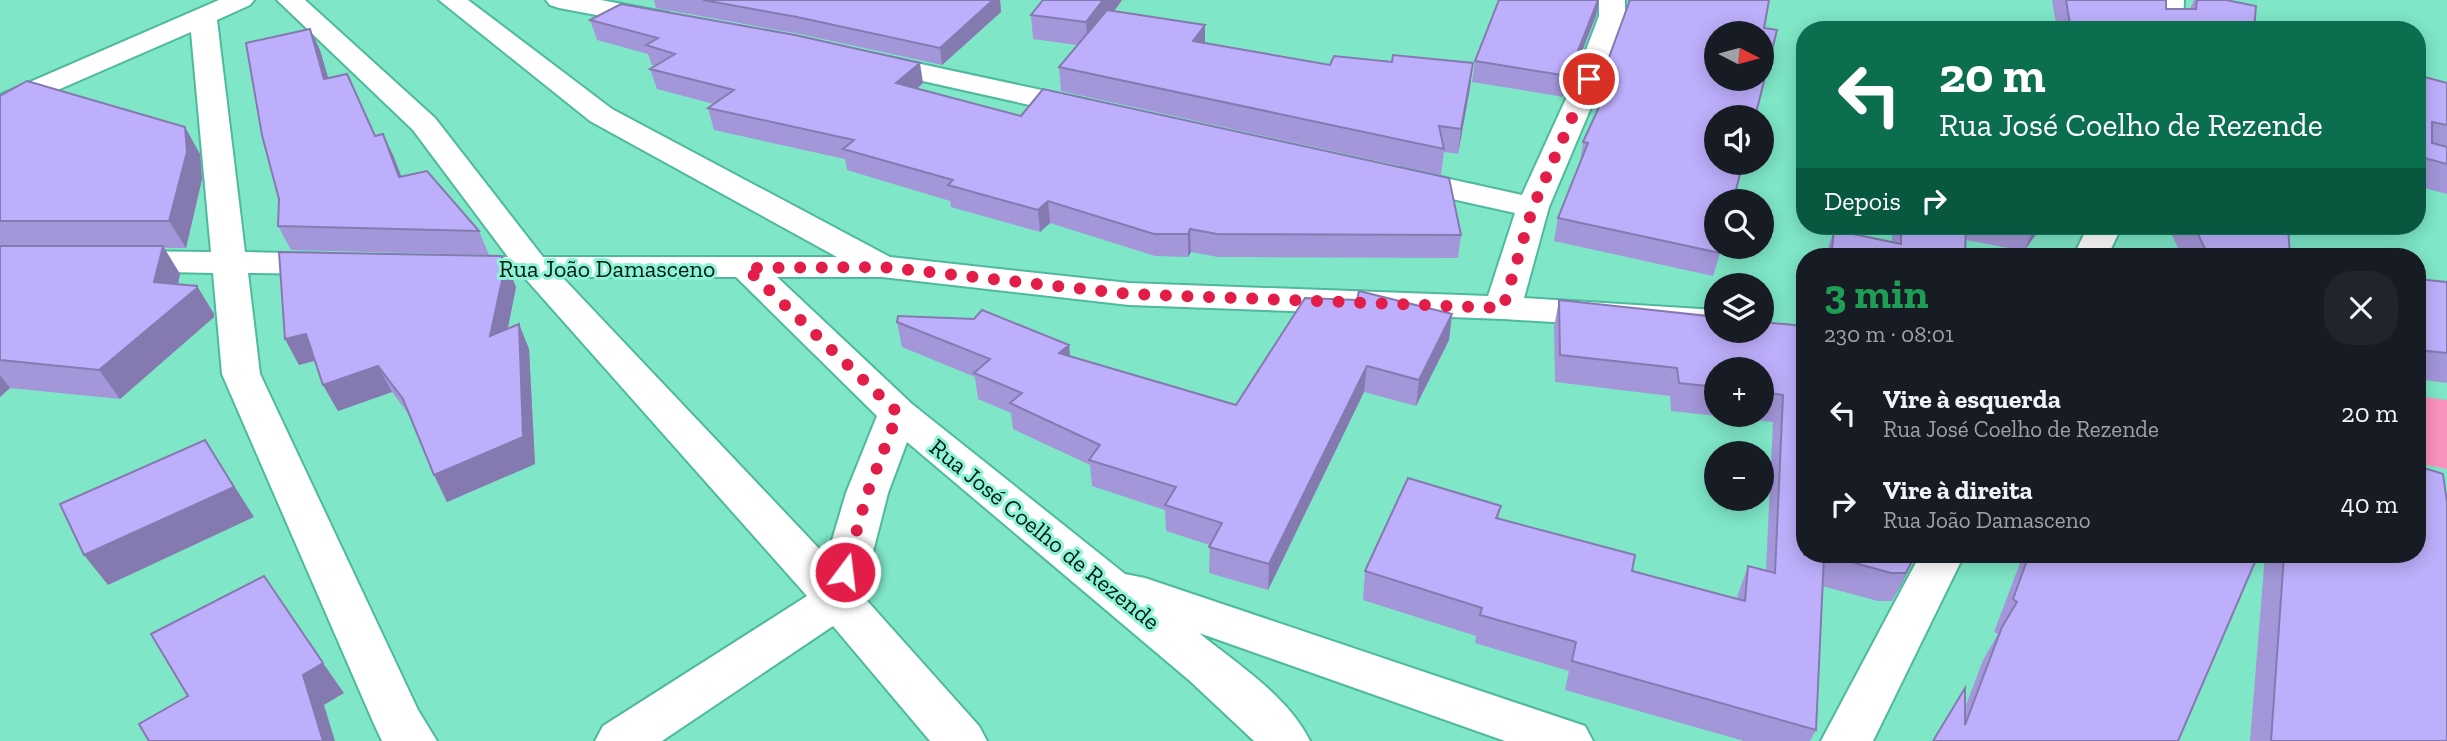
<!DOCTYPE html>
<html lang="pt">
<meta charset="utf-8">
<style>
:root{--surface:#171b24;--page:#20242c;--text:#f1f3f6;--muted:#9ea1a6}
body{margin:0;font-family:"Zilla Slab",serif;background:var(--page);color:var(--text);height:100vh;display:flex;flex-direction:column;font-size:26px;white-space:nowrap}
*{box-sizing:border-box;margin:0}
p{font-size:23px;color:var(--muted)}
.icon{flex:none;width:38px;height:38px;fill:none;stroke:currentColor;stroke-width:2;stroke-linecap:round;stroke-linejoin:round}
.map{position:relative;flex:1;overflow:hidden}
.side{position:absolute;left:1796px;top:248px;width:630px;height:315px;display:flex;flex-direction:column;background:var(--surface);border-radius:28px;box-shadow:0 4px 18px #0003}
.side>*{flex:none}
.hud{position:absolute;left:1796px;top:21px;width:630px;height:214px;border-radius:28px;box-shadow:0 4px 18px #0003;background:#0b6e4f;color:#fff;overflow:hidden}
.needle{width:46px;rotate:96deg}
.fabs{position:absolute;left:1704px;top:21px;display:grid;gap:14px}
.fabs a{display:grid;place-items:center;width:70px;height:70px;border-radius:50%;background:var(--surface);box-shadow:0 4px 18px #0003;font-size:35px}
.pin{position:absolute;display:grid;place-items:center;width:60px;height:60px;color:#fff;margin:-30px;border:4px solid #fff;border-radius:50%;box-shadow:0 2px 7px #0007}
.me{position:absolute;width:77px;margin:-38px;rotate:15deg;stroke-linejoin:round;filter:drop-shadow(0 0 5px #0008)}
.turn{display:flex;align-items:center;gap:24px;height:147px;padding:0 28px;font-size:32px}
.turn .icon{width:91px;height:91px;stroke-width:2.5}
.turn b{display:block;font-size:49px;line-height:60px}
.then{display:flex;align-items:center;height:66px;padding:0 28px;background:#0003;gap:14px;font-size:26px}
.round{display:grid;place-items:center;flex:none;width:74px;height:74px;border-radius:28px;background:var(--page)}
.overview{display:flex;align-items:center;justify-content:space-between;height:119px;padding:0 28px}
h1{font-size:42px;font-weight:700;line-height:52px;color:#1e9e55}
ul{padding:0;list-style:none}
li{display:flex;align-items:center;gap:21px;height:91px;padding:0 28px}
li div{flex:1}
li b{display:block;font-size:26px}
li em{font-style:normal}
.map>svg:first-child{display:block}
.green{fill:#fb93c1}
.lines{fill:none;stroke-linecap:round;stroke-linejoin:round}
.street-casing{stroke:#4eb99c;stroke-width:4}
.street{fill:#fff;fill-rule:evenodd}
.wall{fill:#a396d9;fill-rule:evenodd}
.shaded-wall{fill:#857ab0}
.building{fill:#beaffc;stroke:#857ab0;stroke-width:2;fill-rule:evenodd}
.route{stroke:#e11d48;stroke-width:12;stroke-dasharray:0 21.6}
.labels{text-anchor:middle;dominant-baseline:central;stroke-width:6;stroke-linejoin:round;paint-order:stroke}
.street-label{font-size:24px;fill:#001b13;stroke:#8cf4d5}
</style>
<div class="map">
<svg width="2447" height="741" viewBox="0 0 2447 741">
<rect width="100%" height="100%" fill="#7fe7c8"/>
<!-- green -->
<path class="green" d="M 2417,396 L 2447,400 L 2447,469 L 2417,463 Z"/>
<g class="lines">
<defs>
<path id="street" d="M 219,0 L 254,0 L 250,5 L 217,20 L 245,252 L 330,254 L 342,257 L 347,264 L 342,271 L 330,274 L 248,273 L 260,374 L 418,710 L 437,741 L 382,741 L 374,724 L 222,374 L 213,273 L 121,271 L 109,268 L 104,261 L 109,254 L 121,251 L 211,252 L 191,32 L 0,115 L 0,95 Z
M 277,0 L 305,0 L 435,118 L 543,257 L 837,257 L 590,121 L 439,0 L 468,0 L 612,109 L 890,257 L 1129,283 L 1488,296 L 1515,213 L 1389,185 L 1384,178 L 1389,171 L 1400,168 L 1522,195 L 1575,79 L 1599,16 L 1599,0 L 1625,0 L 1625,16 L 1603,79 L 1549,207 L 1524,298 L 1717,310 L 1717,331 L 1723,331 L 1717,332 L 1503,319 L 1129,305 L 882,277 L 777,277 L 912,404 L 1125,574 L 1145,578 L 1585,726 L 1593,741 L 1505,741 L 1199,633 C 1237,664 1288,696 1310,741 L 1254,741 L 1190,681 L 907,442 L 888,493 L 862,595 L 979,726 L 987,741 L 930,741 L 833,626 L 662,741 L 595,741 L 603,726 L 807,596 L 524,277 L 457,277 L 445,274 L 440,267 L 445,260 L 457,257 L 508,257 L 413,130 ZM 562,277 L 736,277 L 877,416 L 846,493 L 827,557 Z
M 546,0 L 601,0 L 669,13 L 673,19 L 669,25 L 660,27 L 559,8 L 550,5 Z
M 2158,0 L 2184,0 L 2183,30 L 2157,30 Z
M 870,53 L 1088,100 L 1098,103 L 1103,109 L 1098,115 L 1088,118 L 860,67 L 856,61 L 860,55 Z
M 2088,226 L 2122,226 L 2107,257 L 2073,257 Z
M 1920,555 L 1964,555 L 1873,741 L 1821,741 Z"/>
</defs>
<!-- street casing -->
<use href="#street" class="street-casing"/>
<!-- street -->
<use href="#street" class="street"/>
</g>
<!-- wall -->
<path class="wall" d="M 654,0 L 1000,0 L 1001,12 L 942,65 L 800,34 L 656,8 Z
M 1122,0 L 1114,11 L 1205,43 L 1330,65 L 1470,88 L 1458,154 L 1444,152 L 1441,175 L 1061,91 L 1059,67 L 1077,45 L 1033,39 L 1031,15 Z
M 1499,0 L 1599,0 L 1596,16 L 1564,97 L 1472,82 L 1475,61 Z
M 1628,0 L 1769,0 L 1722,247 L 1713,276 L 1554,241 L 1558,218 L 1580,164 L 1583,142 L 1601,104 L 1596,103 L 1600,82 L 1628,8 Z
M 2052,0 L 2166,0 L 2166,9 L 2190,9 L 2194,0 L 2226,0 L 2254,30 L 2057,30 Z
M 590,20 L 923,83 L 917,89 L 1461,235 L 1458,258 L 1218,257 L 1191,252 L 1188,257 L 1155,256 L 1050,223 L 1040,232 L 951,207 L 950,201 L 847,170 L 845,159 L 714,130 L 708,108 L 714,104 L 657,89 L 650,69 L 655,66 L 652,65 L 648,54 L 597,40 Z
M 310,29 L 320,50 L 328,78 L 375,136 L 383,134 L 401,176 L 479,231 L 489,255 L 291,250 L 278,226 Z
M 2417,75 L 2447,83 L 2447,194 L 2417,186 Z
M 0,96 L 200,154 L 202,179 L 186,248 L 164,248 L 180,274 L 178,284 L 197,286 L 214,314 L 214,317 L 120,399 L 10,388 L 0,397 Z
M 1892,226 L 2042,226 L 2024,251 L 1966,240 L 1965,257 L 1825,257 L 1834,230 L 1892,242 Z
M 2168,226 L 2288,226 L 2290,257 L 2182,257 Z
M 2417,279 L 2447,282 L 2447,383 L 2417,379 Z
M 516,287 L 508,328 L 519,324 L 529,349 L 535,464 L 447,502 L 434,475 L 410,416 L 392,392 L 338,411 L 323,385 L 315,361 L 299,365 L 285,339 Z
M 1559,300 L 1804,326 L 1915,555 L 1892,601 L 1878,601 L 1822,586 L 1816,730 L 1810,741 L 1744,741 L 1565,690 L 1569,671 L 1475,643 L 1476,636 L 1363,600 L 1365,571 L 1501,506 L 1498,519 L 1632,571 L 1737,599 L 1738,594 L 1748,566 L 1766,570 L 1773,422 L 1671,411 L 1670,396 L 1555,382 L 1554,327 ZM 1717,369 L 1762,369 L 1762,415 L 1717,415 Z
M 1452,314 L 1449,340 L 1416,406 L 1364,392 L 1268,590 L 1209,573 L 1210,545 L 1166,531 L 1165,510 L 1092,486 L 1090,465 L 1013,429 L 1011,413 L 978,399 L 975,377 L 902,347 L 897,322 L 1069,345 L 1070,356 L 1236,405 Z
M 2023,555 L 2258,555 L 1933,741 L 1965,708 L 1983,660 L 1998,634 L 1994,632 Z
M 2265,555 L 2417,555 L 2447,741 L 2250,741 Z"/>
<!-- shaded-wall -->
<path class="shaded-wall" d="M 993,0 L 1000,0 L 1001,12 L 942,65 L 940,48 Z
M 1103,0 L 1122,0 L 1088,46 L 1086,22 Z
M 1598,0 L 1599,0 L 1596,16 L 1564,97 L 1568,76 Z
M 1205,25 L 1205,48 L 1193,41 Z
M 310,29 L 320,50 L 335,101 L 324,79 Z
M 920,63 L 923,83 L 900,104 L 896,83 Z
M 1473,63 L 1470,88 L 1458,154 L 1461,129 Z
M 185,127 L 200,154 L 202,179 L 186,248 L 169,221 Z
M 383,134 L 394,157 L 410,200 L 399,177 Z
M 1048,201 L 1050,223 L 1040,232 L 1038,210 Z
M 2035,226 L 2042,226 L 2024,251 Z
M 1190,229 L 1191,252 L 1188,257 L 1188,234 Z
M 163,246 L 180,274 L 172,309 L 197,286 L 214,314 L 214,317 L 120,399 L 99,370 L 154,282 Z
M 506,262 L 516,287 L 501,362 L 490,336 Z
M 1452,314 L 1449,340 L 1416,406 L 1419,380 Z
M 519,324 L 529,349 L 535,464 L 447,502 L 434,475 Z
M 306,334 L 320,359 L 299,365 L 285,339 Z
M 1069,345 L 1071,370 L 1059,353 Z
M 378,366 L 392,392 L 338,411 L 323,385 Z
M 1367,366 L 1364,392 L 1268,590 L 1269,564 Z
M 0,375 L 10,388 L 0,397 Z
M 205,440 L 254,517 L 108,585 L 84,555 Z
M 1915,556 L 1901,585 L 1892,601 L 1906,573 Z
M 323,663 L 344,693 L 324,705 L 335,741 L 323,741 L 303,675 Z"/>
<!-- building -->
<path class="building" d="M 703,0 L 993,0 L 940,48 L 797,17 Z
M 1043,0 L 1103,0 L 1086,22 L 1031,15 Z
M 1499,0 L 1598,0 L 1568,76 L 1475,61 Z
M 1630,0 L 1769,0 L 1764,28 L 1777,30 L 1755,117 L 1717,117 L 1717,163 L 1743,163 L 1733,201 L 1717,201 L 1717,247 L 1722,247 L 1720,253 L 1558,218 L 1588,143 L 1583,142 L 1610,83 L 1600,82 ZM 1717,33 L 1762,33 L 1762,79 L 1717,79 Z
M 2066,0 L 2166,0 L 2166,9 L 2196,9 L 2197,0 L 2226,0 L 2256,6 L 2254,30 L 2071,30 Z
M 621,4 L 795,35 L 920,63 L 896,83 L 1021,116 L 1043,89 L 1449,178 L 1461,235 L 1217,234 L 1190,229 L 1188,234 L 1154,234 L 1048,201 L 1038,210 L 948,185 L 953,180 L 843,149 L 854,140 L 708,108 L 734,90 L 650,69 L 675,54 L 646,45 L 658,38 L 590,20 Z
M 1107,10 L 1205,25 L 1193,41 L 1330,65 L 1334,56 L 1392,62 L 1393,55 L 1473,63 L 1461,129 L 1439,126 L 1444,149 L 1059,67 Z
M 310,29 L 324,79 L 347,74 L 375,136 L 383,134 L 399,177 L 427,171 L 479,231 L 278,226 L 279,199 L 262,135 L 246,43 Z
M 2417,75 L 2447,83 L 2447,125 L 2432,122 L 2432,143 L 2447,147 L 2447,164 L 2417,156 Z
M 27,81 L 185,127 L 187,152 L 169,221 L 0,221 L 0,96 Z
M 1901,226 L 1966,226 L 1965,257 L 1831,257 L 1834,230 L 1901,244 Z
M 2194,226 L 2288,226 L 2290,257 L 2209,257 Z
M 0,246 L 163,246 L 154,282 L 197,286 L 197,288 L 99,370 L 0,360 Z
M 279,252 L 501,256 L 506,262 L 490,336 L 519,324 L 523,437 L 434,475 L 403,399 L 378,366 L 323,385 L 306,334 L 285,339 Z
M 2417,279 L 2447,282 L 2447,353 L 2417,350 Z
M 1359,291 L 1452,314 L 1419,380 L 1367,366 L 1269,564 L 1209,547 L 1222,523 L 1165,505 L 1176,487 L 1089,460 L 1100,445 L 1010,403 L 1022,393 L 974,373 L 990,359 L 897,322 L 898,316 L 974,319 L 982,310 L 1069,345 L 1059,353 L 1236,405 L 1305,298 L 1357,300 Z
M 1559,300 L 1717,317 L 1717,331 L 1762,331 L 1762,322 L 1804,326 L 1804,555 L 1824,555 L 1816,730 L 1572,661 L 1576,642 L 1480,615 L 1482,608 L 1365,571 L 1408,478 L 1501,506 L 1496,518 L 1635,555 L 1632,571 L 1745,601 L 1748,566 L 1775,573 L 1783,395 L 1762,392 L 1762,369 L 1717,369 L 1717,387 L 1679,383 L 1677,368 L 1560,355 Z
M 205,440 L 234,487 L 84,555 L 60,504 Z
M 2417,455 L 2424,468 L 2443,474 L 2447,502 L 2447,741 L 2271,741 L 2284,555 L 2417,555 Z
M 1826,555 L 1915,555 L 1906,573 L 1891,573 Z
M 2029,555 L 2258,555 L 2178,741 L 1933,741 L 1965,688 L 1965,725 L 2002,627 L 2017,602 L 2013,599 Z
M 264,576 L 323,663 L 303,675 L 323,741 L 149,741 L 139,724 L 188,696 L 151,634 Z"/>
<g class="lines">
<!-- route -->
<path class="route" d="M 845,572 L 867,494 L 898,413 L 746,268 L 883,267 L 1129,294 L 1503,308 L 1533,207 L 1589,79"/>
</g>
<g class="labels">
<!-- street labels -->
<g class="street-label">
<text x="607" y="268">Rua João Damasceno</text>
<text transform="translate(1045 534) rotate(39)">Rua José Coelho de Rezende</text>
</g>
</g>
</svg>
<div class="fabs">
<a><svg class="needle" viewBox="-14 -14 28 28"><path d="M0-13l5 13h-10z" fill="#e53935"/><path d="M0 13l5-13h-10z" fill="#9ea1a6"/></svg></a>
<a><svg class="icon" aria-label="sound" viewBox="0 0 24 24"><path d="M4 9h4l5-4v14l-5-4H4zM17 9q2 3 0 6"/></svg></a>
<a><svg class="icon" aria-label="search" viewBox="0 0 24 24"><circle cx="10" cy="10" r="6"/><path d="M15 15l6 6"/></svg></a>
<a><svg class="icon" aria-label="layers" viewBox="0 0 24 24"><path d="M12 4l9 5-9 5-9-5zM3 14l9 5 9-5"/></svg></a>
<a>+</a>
<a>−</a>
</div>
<div class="pin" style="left:1589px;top:79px;background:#d93025"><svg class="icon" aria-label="arrive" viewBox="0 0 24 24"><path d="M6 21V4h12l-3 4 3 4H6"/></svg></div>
<svg class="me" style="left:845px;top:572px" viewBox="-20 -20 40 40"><circle r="17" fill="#e11d48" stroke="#fff" stroke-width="3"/><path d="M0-11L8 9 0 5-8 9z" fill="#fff"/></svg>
<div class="hud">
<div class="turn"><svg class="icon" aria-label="left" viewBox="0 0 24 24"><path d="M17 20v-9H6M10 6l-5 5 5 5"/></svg><div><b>20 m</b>Rua José Coelho de Rezende</div></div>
<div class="then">Depois<svg class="icon" aria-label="right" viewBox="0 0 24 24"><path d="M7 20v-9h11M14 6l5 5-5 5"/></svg></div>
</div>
<section class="side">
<div class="overview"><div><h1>3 min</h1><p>230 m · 08:01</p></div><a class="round"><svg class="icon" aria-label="close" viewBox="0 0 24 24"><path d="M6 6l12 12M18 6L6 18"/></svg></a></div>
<ul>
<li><svg class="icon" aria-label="left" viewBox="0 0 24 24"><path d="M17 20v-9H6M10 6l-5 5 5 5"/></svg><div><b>Vire à esquerda</b><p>Rua José Coelho de Rezende</p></div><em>20 m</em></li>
<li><svg class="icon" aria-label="right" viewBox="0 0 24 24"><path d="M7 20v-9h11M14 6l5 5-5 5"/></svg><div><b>Vire à direita</b><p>Rua João Damasceno</p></div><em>40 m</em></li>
</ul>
</section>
</div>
